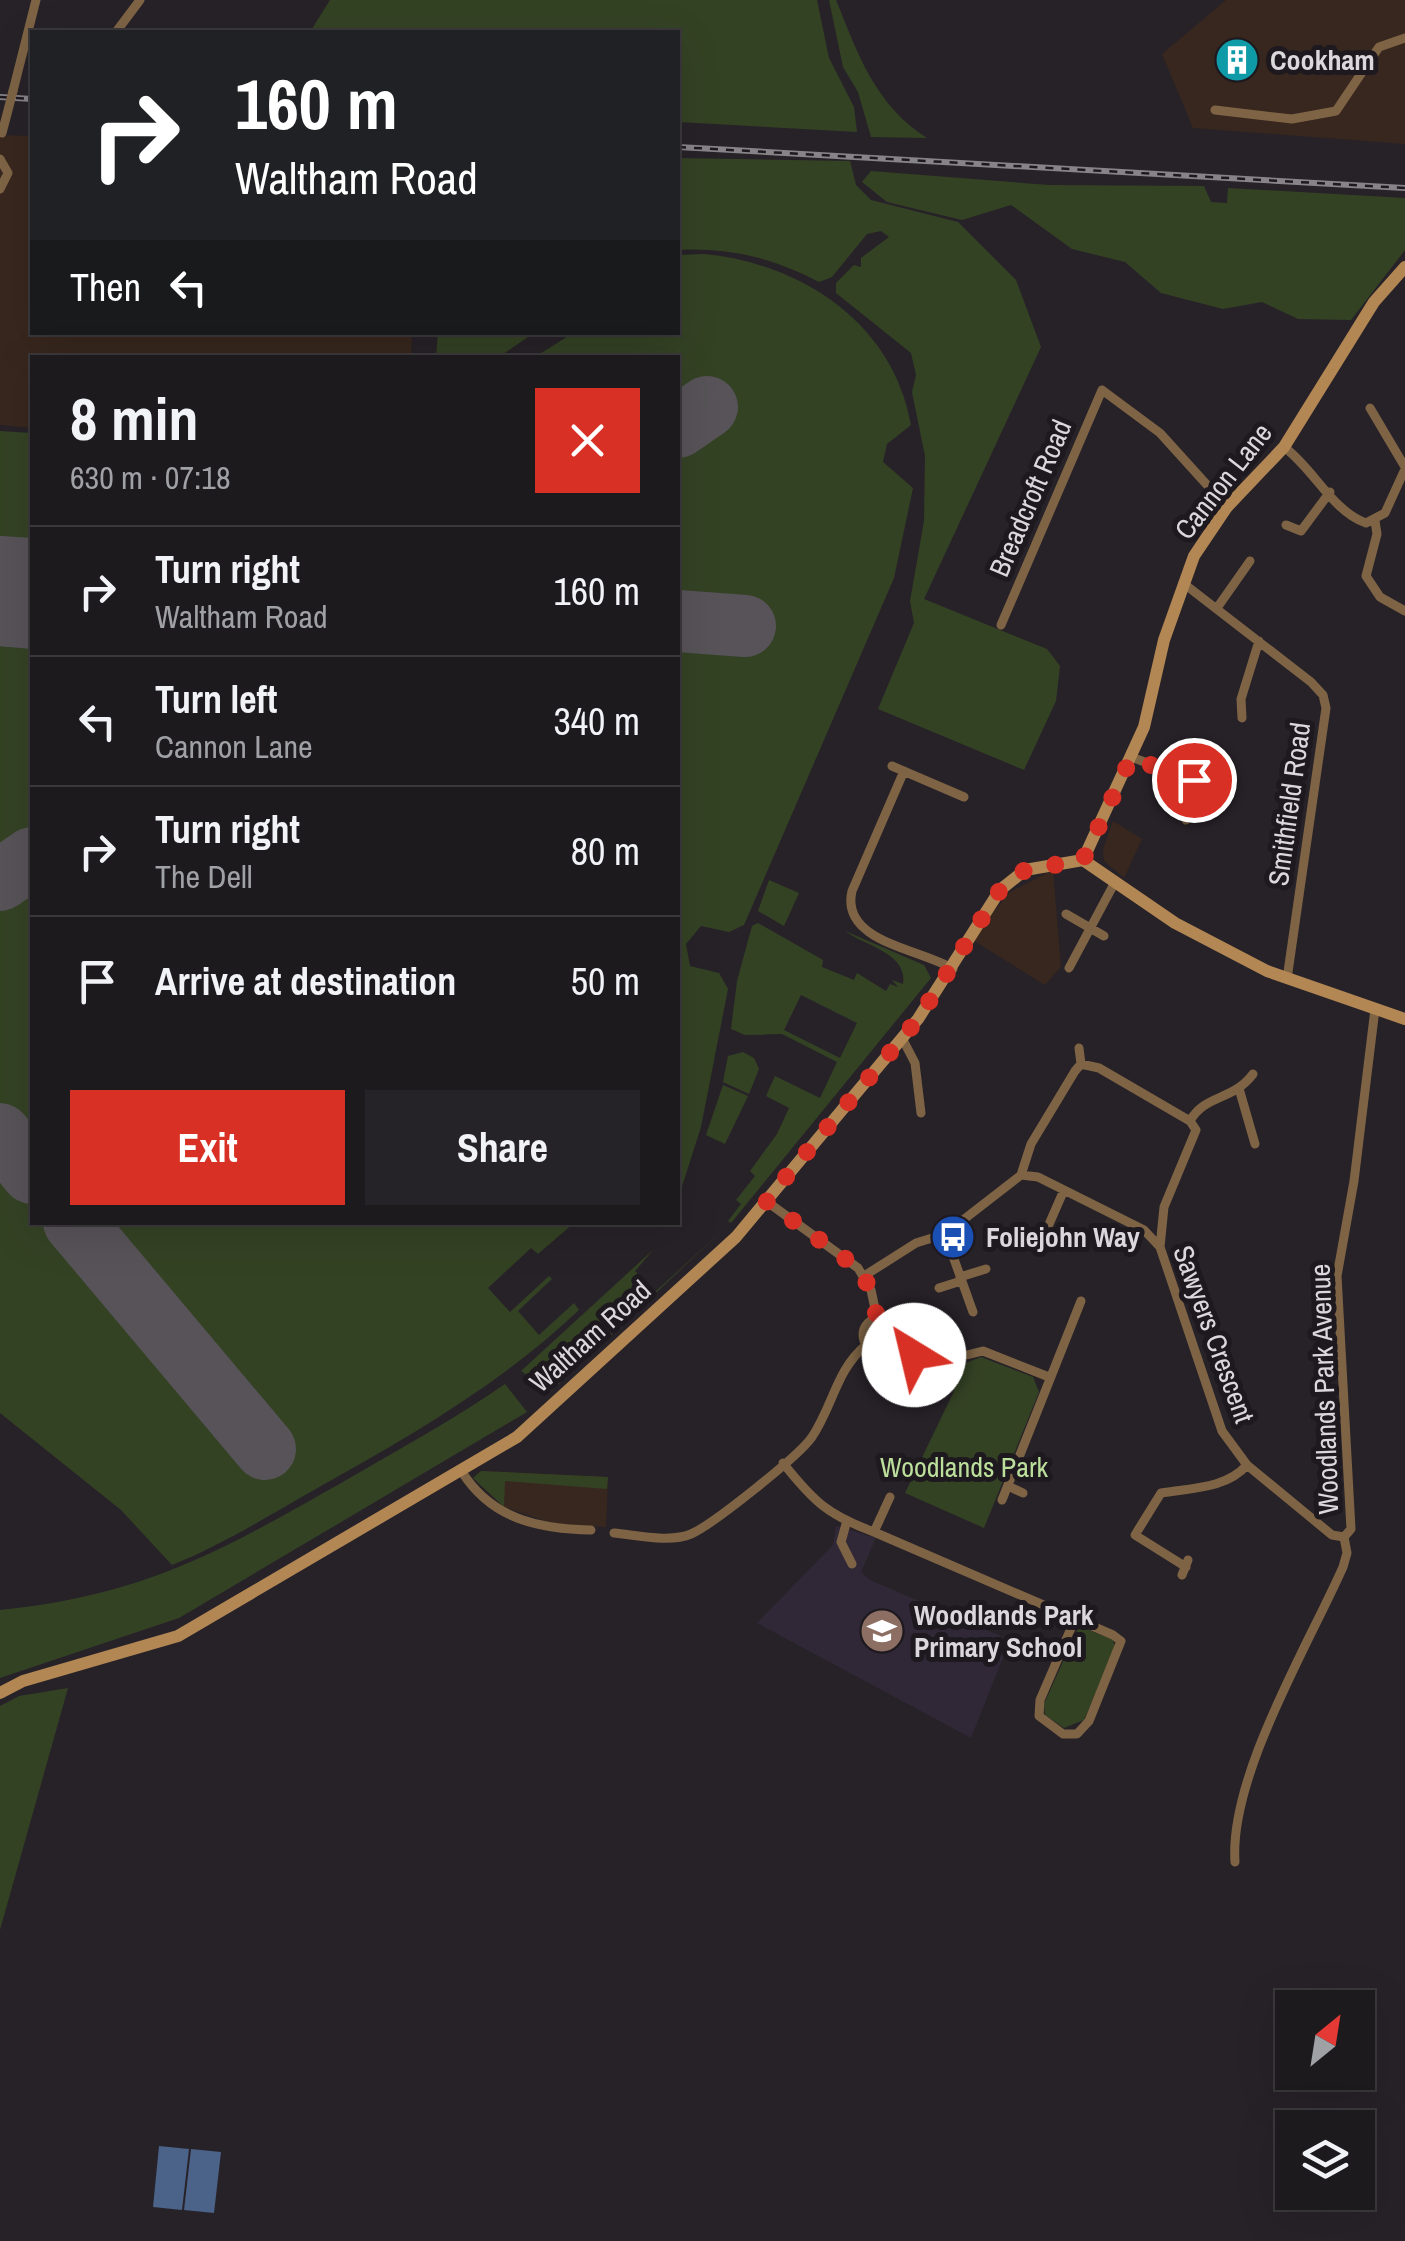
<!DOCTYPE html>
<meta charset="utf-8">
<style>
:root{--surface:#1d1a1e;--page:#252327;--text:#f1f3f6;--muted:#a0a1a4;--line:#3b383c;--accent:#d93025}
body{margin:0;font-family:"Archivo Narrow",sans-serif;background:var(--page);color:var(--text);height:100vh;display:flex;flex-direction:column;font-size:38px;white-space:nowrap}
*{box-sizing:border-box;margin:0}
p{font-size:32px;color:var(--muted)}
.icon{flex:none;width:55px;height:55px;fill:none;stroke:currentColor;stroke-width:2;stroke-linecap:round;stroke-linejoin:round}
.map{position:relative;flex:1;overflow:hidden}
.panel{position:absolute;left:30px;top:355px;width:650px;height:870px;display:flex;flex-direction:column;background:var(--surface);border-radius:0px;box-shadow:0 10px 40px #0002,0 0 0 2px var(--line)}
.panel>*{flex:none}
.hud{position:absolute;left:30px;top:30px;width:650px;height:305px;border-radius:0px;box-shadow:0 10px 40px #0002,0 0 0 2px var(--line);background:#202124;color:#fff;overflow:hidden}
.needle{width:65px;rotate:30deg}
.buttons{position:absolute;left:1275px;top:1990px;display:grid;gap:20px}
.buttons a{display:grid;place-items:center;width:100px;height:100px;border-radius:0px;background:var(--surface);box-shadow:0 10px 40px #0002,0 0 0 2px var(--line);font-size:50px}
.pin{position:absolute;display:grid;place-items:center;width:85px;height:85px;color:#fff;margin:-42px;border:5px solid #fff;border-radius:50%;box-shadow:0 2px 10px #0007}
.me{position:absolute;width:110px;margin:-55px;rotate:324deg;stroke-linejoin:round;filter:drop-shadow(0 0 8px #0008)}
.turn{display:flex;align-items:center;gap:35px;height:210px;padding:0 40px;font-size:45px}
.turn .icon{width:130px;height:130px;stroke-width:2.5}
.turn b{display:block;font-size:70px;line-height:85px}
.then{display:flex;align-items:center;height:95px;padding:0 40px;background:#0003;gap:20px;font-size:38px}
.round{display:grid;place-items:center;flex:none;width:105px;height:105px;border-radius:0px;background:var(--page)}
.head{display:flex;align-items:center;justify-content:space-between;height:170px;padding:0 40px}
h1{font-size:60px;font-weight:700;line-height:75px}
.cta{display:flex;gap:20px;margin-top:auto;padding:20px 40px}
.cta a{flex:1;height:115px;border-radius:0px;background:var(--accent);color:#fff;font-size:40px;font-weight:700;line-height:115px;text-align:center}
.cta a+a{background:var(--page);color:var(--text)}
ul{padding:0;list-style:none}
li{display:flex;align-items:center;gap:30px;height:130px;padding:0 40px;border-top:2px solid var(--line)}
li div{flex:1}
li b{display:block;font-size:38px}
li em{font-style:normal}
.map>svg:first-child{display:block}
.commercial{fill:#38271e}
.education{fill:#302837}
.green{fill:#344224;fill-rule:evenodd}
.water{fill:#4b6388}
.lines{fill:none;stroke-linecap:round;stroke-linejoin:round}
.runway{stroke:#575358;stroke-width:62}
.street{stroke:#7e6445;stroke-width:9}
.secondary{stroke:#b28754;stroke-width:12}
.rail-casing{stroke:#878488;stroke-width:6}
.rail{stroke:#1d191f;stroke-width:2.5;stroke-dasharray:8;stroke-linecap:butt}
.street-bridge{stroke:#7e6445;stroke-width:9}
.route{stroke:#d93025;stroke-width:18;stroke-dasharray:0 32.4}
.labels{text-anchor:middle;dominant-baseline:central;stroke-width:10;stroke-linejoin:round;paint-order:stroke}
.poi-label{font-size:28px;font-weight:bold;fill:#dbd8dc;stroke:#1d191f;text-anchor:start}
.street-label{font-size:28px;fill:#dbd8dc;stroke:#1d191f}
.park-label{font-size:28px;fill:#bddf9c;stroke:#1d191f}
</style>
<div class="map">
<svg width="1405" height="2241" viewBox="0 0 1405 2241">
<rect width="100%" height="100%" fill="#272228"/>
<!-- commercial -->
<path class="commercial" d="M 1226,0 L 1405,0 L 1405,144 L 1193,128 L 1162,54 Z
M 0,135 L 32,136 L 32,332 L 412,333 L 411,357 L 32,358 L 32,428 L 0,425 Z
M 1113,821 L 1142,839 L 1124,878 L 1104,861 L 1103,849 Z
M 1053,870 L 1061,967 L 1045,985 L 971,939 L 1010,892 Z
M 481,1471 L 608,1477 L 606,1527 L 554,1524 L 504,1507 L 473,1478 Z"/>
<!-- education -->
<path class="education" d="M 836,1526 L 876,1538 L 861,1572 L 870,1580 L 1010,1640 L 971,1738 L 757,1623 L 833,1545 Z"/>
<!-- green -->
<path class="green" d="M 330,0 L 817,0 L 829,58 L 854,107 L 857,132 L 678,122 L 678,32 L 310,32 Z
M 829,0 L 836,0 C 858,54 875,105 927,138 L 871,137 L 858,92 L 843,67 Z
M 678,158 L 850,161 L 856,185 L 871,200 L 958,222 L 1016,280 L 1041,347 L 924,599 L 1047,649 L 1060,666 L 1056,701 L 1024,770 L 878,709 L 914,623 L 910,601 L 924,521 L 925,456 L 912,392 L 916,375 L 911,353 L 836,293 L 836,283 L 854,265 L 861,267 L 861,258 L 889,237 L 881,231 L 867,234 L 832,277 L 819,282 C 773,258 730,247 678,250 Z
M 871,171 L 1049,185 L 1204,186 L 1211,202 L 1227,203 L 1228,188 L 1405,198 L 1405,250 L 1351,320 L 1298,319 L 1262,302 L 1223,309 L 1161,293 L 1125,262 L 1072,249 L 1011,205 L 962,220 L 887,202 L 862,182 Z
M 704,254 C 800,263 893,322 911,425 L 887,444 L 883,462 L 913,488 L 894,578 L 744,925 L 729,932 L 701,926 L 686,944 L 690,966 L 719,973 L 728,989 L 701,1127 L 678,1199 L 678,358 L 535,357 L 573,333 L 678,332 L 678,255 Z
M 438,333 L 438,332 L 534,333 L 499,357 L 436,357 Z
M 0,431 L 32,433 L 32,1222 L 574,1223 L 538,1254 L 531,1248 L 488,1288 L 510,1312 L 549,1276 L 552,1279 L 518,1311 L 539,1335 L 574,1303 L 579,1310 C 500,1385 409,1437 314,1490 C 268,1516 222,1545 172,1565 L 121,1510 L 0,1413 Z
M 769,880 L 799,893 L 784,926 L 758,911 Z
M 758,923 L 823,960 L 822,967 L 854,980 L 857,973 L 886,991 L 890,984 L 898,987 L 892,980 L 903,984 C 908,953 865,946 845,931 L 924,965 L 931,978 L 731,1223 L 728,1221 L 741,1204 L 736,1200 L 755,1176 L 750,1171 L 777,1134 L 789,1108 L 766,1096 L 775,1076 L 820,1098 L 837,1062 L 782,1034 L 745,1035 L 731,1029 L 737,981 L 752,926 ZM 801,995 L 857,1023 L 840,1058 L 784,1030 Z
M 743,1052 L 754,1058 L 759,1069 L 749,1094 L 723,1082 L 728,1056 Z
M 723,1085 L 748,1096 L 725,1144 L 706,1135 Z
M 723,1230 L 550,1392 L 521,1371 L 654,1249 L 635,1271 L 655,1292 Z
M 981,1357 L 1033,1377 L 1039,1392 L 984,1528 L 905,1493 L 954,1391 L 943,1384 L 952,1368 Z
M 505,1384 L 527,1412 L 179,1618 L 0,1678 L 0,1610 C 146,1595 223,1550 348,1479 C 401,1448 455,1419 505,1384 Z
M 481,1471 L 608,1477 L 607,1489 L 505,1481 L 504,1507 L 473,1478 Z
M 1079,1626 L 1113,1640 L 1115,1647 L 1084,1720 L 1064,1728 L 1045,1715 L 1044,1704 Z
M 68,1688 L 0,1930 L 0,1706 L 19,1696 Z"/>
<!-- water -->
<path class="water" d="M 159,2146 L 189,2149 L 182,2210 L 153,2207 Z
M 191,2149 L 221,2152 L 214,2213 L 184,2210 Z"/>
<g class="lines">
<!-- runway -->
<path class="runway" d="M 678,427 L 707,407
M 0,567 L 32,569
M 0,615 L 32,618
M 678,621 L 745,626
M 0,880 L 32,858
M 0,1134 L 32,1173
M 74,1222 L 265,1449"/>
<!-- street -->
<path class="street" d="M 116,32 L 140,0
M 13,91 L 36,0
M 1215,110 L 1292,119 L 1336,111 L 1379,47 L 1405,38
M 0,159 L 8,173 L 0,189
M 1370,408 L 1405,467
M 1284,447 C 1314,469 1332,511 1366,523 L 1385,513 L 1405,469
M 1375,521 L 1377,534 L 1366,576 L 1380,597 L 1405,611
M 1286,525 L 1301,531 L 1330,492
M 1183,583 L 1311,682 L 1323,695 L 1326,708 L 1287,979
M 1217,608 L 1250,561
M 1001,625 L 1102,390 L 1160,433 L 1227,507
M 1242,718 L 1241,699 L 1259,641
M 1131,757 L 1194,780 L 1204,789 L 1186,820
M 892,766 L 964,797
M 904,771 L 852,891 C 840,942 921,949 953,969
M 1066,914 L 1104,936
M 1069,968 L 1115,882
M 902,1038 L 915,1063 L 921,1113
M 1079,1048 L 1081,1064
M 1240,1092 L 1255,1144
M 1190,1121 C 1205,1094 1233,1101 1253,1074
M 1021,1175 L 1031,1144 L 1075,1071 L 1081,1064 L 1099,1068 L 1190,1121 L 1196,1130 L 1164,1207 L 1160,1247
M 766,1201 L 858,1268 L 871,1290 L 877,1318
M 945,1234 L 973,1312
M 1043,1238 L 1064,1190
M 864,1276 L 916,1243 L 945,1234 L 1021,1175 L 1038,1177 L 1144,1230 L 1160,1247 L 1222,1431 L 1247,1465 L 1332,1535 L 1344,1537 L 1351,1529 L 1337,1276 L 1354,1181 L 1375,1009
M 960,1277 L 986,1269
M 939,1288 L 961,1281
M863 1335a17 17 0 1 1 34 0a17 17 0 1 1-34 0Z
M 896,1344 L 934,1363 L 983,1351 L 1049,1377
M 783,1463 C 814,1502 828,1515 874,1532 L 1113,1635 L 1121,1641 L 1089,1721 L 1077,1734 L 1063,1734 L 1039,1716 L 1040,1700 L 1075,1619
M 462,1472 C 492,1519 538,1529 591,1530
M 1008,1486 L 1023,1493
M 1002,1500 L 1081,1301
M 846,1524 L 841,1542 L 852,1564
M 874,1532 L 890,1497
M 614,1533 C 636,1535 670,1543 691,1534 C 712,1525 799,1456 812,1437 C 833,1406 836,1370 866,1345
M 1186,1567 L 1135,1535 L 1161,1493 C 1191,1488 1226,1489 1247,1465
M 1182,1575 L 1188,1560
M 1235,1862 C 1229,1777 1308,1646 1343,1567 L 1347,1553 L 1344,1537"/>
<!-- secondary -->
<path class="secondary" d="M 1083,860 L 1144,727 L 1164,640 L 1194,556 L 1227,507 L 1284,447 L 1374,302 L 1405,267
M 1083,860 L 1175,923 L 1267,971 L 1405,1019
M 0,1693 L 23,1681 L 178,1636 L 517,1437 L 736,1237 L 918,1019 L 1000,890 L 1025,870 L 1083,860"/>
<defs>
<path id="rail" d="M 0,97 L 32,99
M 678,147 L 1405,188"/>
</defs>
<!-- rail casing -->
<use href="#rail" class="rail-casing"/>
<!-- rail -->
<use href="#rail" class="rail"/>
<!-- street-bridge -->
<path class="street-bridge" d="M 2,133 L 13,91"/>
</g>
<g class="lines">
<!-- route -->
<path class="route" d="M 914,1355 L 896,1344 L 898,1333 L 892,1323 L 877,1318 L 871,1290 L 858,1268 L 766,1201 L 918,1019 L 1000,890 L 1025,870 L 1083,860 L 1131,758 L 1194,780"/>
</g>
<!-- icons -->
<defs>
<symbol id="building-disc" viewBox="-11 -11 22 22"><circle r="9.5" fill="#0f9aa8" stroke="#1d191f"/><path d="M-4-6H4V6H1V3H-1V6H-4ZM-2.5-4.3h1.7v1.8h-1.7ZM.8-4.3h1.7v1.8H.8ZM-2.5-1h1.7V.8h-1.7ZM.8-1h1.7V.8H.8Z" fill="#fff"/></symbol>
<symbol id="bus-disc" viewBox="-11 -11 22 22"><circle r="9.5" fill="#1a4fb4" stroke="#1d191f"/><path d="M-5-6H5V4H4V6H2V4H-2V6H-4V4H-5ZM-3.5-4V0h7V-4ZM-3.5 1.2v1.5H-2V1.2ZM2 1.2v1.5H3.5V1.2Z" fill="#fff"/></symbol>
<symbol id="school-disc" viewBox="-11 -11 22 22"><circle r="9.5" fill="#8d6e63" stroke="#1d191f"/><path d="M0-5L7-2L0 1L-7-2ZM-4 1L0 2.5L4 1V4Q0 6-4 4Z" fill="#fff"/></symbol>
</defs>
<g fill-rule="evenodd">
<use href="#building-disc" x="1212" y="35" width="50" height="50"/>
<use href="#bus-disc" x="928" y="1212" width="50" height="50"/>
<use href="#school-disc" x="857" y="1606" width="50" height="50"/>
</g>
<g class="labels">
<!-- poi labels -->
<g class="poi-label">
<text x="1270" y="60">Cookham</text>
<text x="986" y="1237">Foliejohn Way</text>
<text x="914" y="1615">Woodlands Park<tspan x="914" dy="32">Primary School</tspan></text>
</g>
<!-- street labels -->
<g class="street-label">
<text transform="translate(1223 481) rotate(-52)">Cannon Lane</text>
<text transform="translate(1030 498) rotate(-67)">Breadcroft Road</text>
<text transform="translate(1289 804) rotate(-82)">Smithfield Road</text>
<text transform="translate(1214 1334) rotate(70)">Sawyers Crescent</text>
<text transform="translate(590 1336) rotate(-42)">Waltham Road</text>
<text transform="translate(1324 1389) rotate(-92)">Woodlands Park Avenue</text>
</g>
<!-- park labels -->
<g class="park-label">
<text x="964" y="1467">Woodlands Park</text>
</g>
</g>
</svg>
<div class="buttons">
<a><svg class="needle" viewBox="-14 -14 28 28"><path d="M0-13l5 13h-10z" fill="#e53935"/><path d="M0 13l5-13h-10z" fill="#a0a1a4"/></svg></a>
<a><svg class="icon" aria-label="layers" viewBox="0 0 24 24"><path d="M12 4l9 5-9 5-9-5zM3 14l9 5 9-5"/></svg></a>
</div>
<div class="pin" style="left:1194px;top:780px;background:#d93025"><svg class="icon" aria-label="arrive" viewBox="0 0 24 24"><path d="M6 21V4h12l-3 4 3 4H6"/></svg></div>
<svg class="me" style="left:914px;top:1355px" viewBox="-20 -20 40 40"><circle r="19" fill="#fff"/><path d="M0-13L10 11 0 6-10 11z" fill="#d93025"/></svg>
<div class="hud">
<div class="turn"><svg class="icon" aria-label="right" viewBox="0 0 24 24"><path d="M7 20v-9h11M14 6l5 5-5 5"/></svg><div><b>160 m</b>Waltham Road</div></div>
<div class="then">Then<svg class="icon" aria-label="left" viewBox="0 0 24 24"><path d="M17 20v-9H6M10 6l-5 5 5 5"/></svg></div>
</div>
<section class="panel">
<div class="head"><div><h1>8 min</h1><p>630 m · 07:18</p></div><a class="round" style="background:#d93025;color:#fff"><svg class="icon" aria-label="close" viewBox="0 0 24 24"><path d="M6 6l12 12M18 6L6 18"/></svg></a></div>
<ul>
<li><svg class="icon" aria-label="right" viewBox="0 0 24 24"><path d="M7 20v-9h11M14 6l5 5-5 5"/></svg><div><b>Turn right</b><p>Waltham Road</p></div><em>160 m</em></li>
<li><svg class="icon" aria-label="left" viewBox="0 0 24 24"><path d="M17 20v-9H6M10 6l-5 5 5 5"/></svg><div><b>Turn left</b><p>Cannon Lane</p></div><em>340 m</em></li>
<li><svg class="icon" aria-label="right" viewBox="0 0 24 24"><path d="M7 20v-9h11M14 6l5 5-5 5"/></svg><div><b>Turn right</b><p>The Dell</p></div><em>80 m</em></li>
<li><svg class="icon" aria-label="arrive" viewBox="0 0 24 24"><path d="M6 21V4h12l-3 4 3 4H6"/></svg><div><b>Arrive at destination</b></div><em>50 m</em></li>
</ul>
<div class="cta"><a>Exit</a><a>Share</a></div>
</section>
</div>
